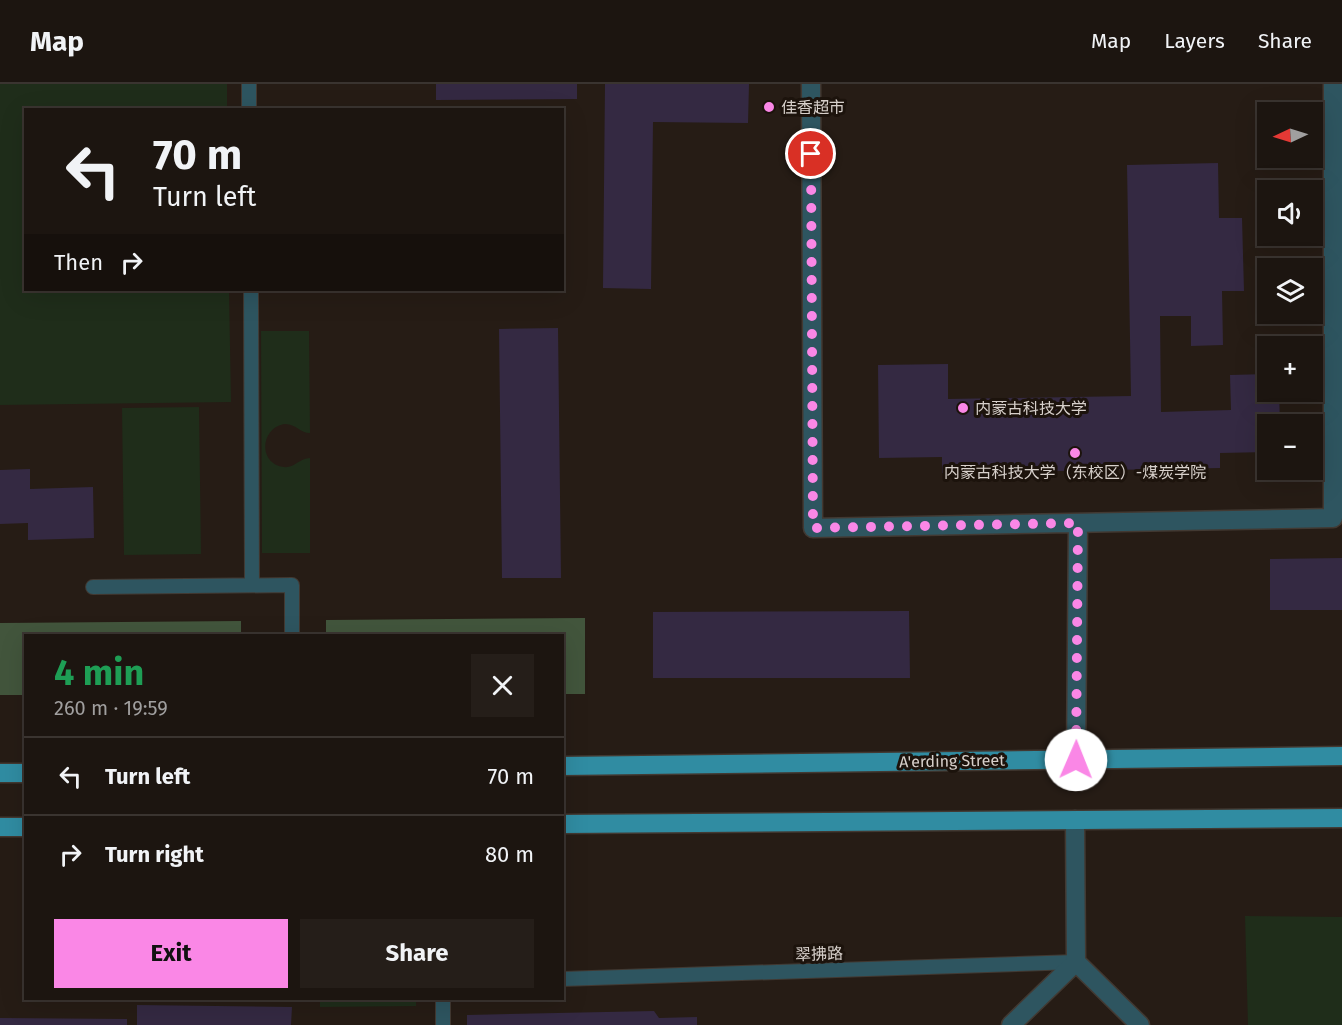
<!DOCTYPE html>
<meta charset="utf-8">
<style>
:root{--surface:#1c1510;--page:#251e19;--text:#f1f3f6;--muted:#a09f9f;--line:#3a3430;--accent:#fa87e6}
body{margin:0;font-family:"Fira Sans","Noto Sans SC",sans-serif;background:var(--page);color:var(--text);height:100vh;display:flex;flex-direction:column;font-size:22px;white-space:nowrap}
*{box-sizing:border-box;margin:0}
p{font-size:20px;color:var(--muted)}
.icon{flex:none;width:33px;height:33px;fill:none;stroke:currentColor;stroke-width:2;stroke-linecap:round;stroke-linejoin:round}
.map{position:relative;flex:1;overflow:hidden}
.panel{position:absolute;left:24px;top:550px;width:540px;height:366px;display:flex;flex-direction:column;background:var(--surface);border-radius:0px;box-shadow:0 6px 24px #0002,0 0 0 2px var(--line)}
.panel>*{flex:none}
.top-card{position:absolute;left:24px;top:24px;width:540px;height:183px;border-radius:0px;box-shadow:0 6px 24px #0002,0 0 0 2px var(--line);background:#1c1510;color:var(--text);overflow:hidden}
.needle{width:39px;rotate:266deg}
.fabs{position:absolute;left:1257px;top:18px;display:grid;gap:12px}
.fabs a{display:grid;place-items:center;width:66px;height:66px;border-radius:0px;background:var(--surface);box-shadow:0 6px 24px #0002,0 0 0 2px var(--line);font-size:30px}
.pin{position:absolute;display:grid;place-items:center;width:51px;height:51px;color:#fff;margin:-26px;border:3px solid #fff;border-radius:50%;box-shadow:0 2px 6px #0007}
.me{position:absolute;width:66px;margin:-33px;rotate:1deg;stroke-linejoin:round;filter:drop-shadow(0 0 4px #0008)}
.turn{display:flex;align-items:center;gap:21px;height:126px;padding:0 30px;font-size:27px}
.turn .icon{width:78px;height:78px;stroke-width:2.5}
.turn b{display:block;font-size:42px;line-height:51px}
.then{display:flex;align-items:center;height:57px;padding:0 30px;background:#0003;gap:12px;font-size:22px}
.round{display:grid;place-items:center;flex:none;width:63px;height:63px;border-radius:0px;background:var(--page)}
.head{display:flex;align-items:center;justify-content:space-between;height:102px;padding:0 30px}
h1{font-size:36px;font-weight:700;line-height:45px;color:#1e9e55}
.button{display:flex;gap:12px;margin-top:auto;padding:12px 30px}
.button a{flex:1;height:69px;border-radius:0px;background:var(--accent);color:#111;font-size:24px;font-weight:700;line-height:69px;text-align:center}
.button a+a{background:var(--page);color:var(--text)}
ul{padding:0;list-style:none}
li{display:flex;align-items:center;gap:18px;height:78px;padding:0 30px;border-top:2px solid var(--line)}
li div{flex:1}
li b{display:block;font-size:22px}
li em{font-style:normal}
header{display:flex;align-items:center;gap:36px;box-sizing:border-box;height:84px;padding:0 30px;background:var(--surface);border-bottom:2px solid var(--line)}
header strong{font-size:28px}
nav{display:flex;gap:33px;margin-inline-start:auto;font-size:21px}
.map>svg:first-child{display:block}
.green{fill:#1f2d1a}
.forest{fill:#42553c}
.building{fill:#342942}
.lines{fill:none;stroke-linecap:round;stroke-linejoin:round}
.lane-casing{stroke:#423932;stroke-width:16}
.street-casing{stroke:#423932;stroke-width:21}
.primary-casing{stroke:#423932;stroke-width:21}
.lane{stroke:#2e5560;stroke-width:14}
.street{stroke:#2e5560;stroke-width:18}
.primary{stroke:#308ca2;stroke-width:18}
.route{stroke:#fa87e6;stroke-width:10;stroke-dasharray:0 18}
.poi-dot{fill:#fa87e6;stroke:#1c130c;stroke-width:2}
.labels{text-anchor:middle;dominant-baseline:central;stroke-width:6;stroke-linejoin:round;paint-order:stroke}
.poi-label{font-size:16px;fill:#d7d0cb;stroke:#1c130c;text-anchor:start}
.street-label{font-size:16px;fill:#d7d0cb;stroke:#1c130c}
</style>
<header>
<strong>Map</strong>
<nav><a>Map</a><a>Layers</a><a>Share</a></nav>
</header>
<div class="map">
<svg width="1342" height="941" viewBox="0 0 1342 941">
<rect width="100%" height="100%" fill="#261c15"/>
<!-- green -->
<path class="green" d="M 0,0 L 227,0 L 227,25 L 26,26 L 26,206 L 229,206 L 231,318 L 0,321 Z
M 261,247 L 309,247 L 310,349 C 300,349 295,339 284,340 C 262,344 258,375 279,382 C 294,387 298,374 310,374 L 310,469 L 262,469 Z
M 199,323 L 201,470 L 124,471 L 122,324 Z
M 1245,832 L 1342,833 L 1342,941 L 1248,941 Z
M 320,915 L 416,915 L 416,922 L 320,923 Z"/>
<!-- forest -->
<path class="forest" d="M 585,534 L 585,610 L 563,610 L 562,552 L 326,552 L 326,536 Z
M 241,537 L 241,552 L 26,552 L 25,611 L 0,611 L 0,539 Z"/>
<!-- building -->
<path class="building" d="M 436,0 L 577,0 L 577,15 L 436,16 Z
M 605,0 L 749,0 L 748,39 L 653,38 L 651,205 L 603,204 Z
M 1218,79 L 1219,134 L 1242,134 L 1244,207 L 1222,207 L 1223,261 L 1191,262 L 1191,232 L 1160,232 L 1161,328 L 1231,326 L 1230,291 L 1268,290 L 1268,308 L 1279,308 L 1280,340 L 1268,340 L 1268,368 L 1220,369 L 1220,384 L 942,389 L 942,373 L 879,374 L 878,281 L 948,280 L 948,315 L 1131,312 L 1127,81 Z
M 558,244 L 561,494 L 502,494 L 499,245 Z
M 30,385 L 30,405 L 93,403 L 94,454 L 28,456 L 28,439 L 0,440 L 0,386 Z
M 1342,474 L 1342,526 L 1270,526 L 1270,475 Z
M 909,527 L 910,594 L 653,594 L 653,528 Z
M 137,921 L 292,923 L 291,941 L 137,941 Z
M 654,927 L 659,934 L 697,933 L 697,941 L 467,941 L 467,931 Z
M 0,934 L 127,935 L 127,941 L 0,941 Z"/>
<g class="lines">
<defs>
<path id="lane" d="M 249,0 L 249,26
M 251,206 L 252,501
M 93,503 L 292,501 L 292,552
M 562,895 L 1076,878
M 443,915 L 443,941"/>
<path id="street" d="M 811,0 L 813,444 L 1333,434 L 1333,0
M 1076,676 L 1078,439
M 1075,736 L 1076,878
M 1076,878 L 1140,941
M 1011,941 L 1076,878"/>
<path id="primary" d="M 562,682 L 1342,672
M 0,689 L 26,689
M 562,740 L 1342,734
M 0,743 L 26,743"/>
</defs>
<!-- lane casing -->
<use href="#lane" class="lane-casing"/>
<!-- street casing -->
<use href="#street" class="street-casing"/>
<!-- primary casing -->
<use href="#primary" class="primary-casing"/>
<!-- lane -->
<use href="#lane" class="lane"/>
<!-- street -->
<use href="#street" class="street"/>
<!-- primary -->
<use href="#primary" class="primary"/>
</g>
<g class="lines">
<!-- route -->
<path class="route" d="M 811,70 L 813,444 L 1078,439 L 1076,676"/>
</g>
<!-- markers -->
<g class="poi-dot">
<circle cx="769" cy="23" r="6"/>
<circle cx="963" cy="324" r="6"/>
<circle cx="1075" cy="369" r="6"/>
</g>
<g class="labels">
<!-- poi labels -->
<g class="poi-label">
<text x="781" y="23">佳香超市</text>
<text x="975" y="324">内蒙古科技大学</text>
<text x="1075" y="388" text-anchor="middle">内蒙古科技大学（东校区）-煤炭学院</text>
</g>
<!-- street labels -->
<g class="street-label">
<text transform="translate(952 677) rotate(-1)">A'erding Street</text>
<text transform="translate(819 870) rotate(-2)">翠拂路</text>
</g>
</g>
</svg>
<div class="fabs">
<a><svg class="needle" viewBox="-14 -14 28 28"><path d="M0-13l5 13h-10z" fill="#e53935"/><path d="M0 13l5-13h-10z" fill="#a09f9f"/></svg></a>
<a><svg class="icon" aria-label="sound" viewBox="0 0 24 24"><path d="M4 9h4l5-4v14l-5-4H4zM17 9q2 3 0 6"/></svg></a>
<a><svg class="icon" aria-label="layers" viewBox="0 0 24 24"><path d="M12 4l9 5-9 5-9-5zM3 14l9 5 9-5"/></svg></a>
<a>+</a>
<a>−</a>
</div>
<div class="pin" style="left:811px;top:70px;background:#d93025"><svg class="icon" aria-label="arrive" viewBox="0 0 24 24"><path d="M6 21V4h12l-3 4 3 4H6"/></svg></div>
<svg class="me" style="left:1076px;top:676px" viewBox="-20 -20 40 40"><circle r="19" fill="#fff"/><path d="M0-13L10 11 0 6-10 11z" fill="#fa87e6"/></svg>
<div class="top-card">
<div class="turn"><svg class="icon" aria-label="left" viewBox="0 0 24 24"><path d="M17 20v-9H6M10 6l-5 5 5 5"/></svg><div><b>70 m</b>Turn left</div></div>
<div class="then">Then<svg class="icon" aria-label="right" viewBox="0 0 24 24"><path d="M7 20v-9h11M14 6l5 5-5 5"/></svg></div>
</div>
<section class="panel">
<div class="head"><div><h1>4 min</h1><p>260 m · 19:59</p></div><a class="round"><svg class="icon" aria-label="close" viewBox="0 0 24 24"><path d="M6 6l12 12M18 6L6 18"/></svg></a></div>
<ul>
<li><svg class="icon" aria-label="left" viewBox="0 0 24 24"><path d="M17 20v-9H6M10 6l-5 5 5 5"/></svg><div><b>Turn left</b></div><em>70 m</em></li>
<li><svg class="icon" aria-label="right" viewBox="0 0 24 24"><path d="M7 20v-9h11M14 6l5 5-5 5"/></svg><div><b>Turn right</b></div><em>80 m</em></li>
</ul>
<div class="button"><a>Exit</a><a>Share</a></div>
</section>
</div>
